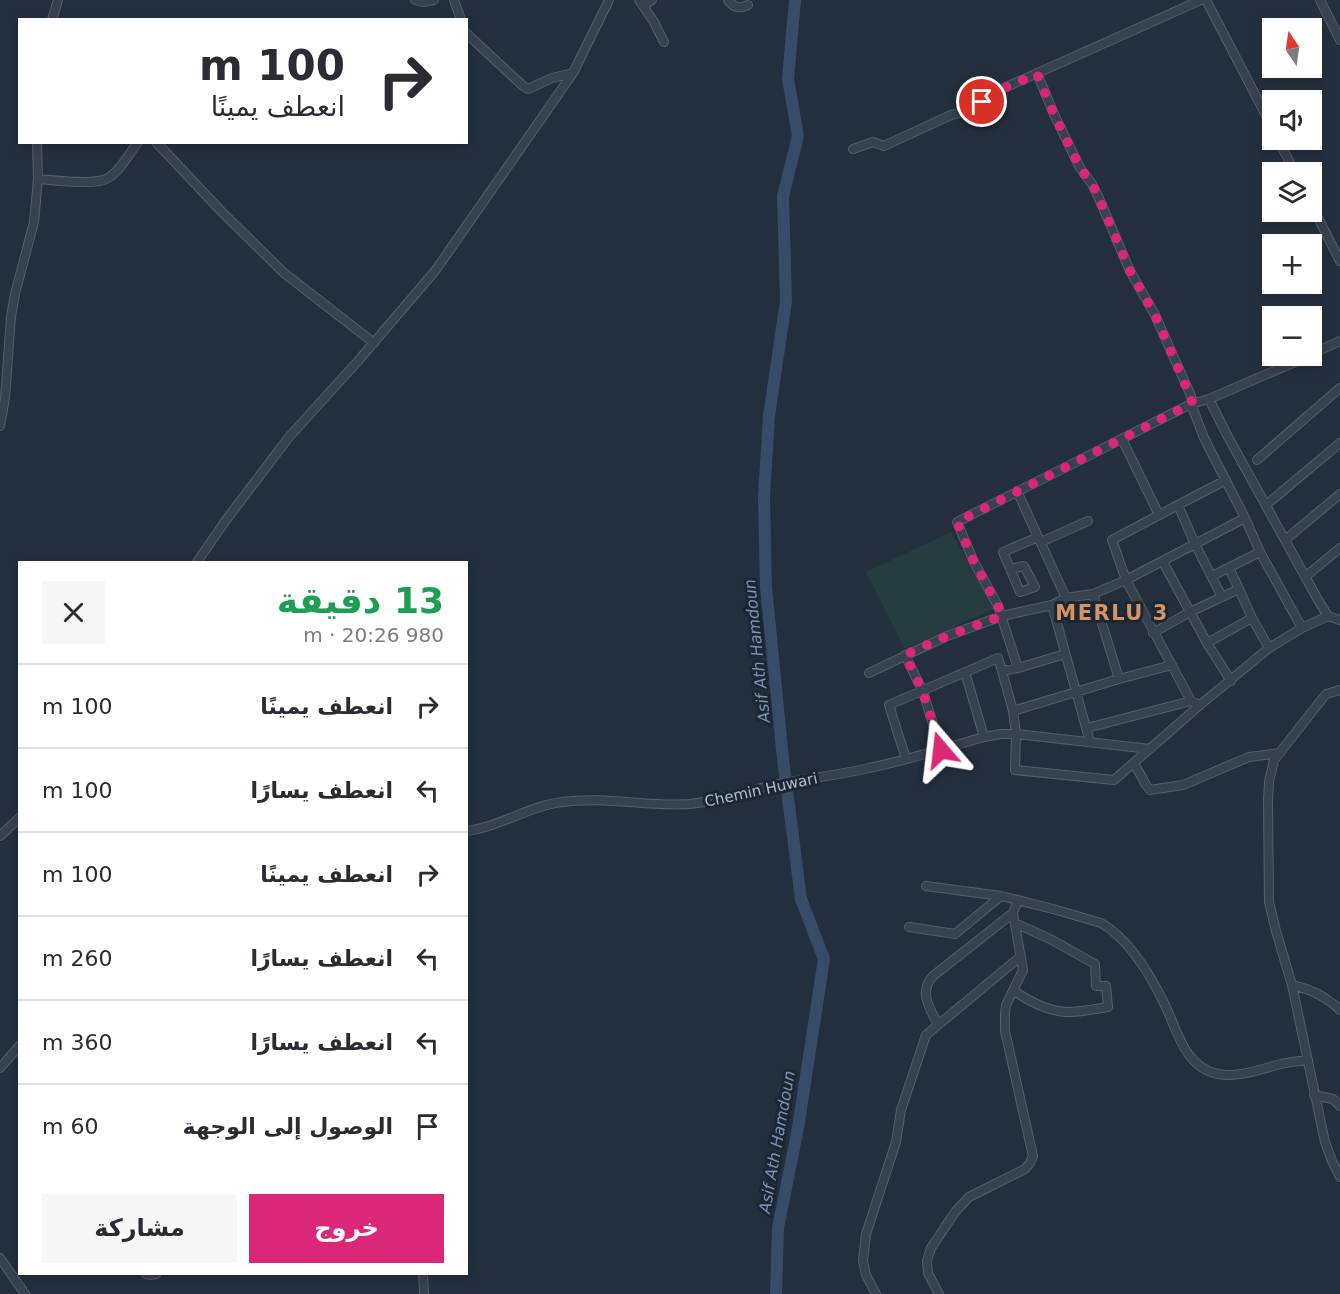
<!DOCTYPE html>
<html lang="ar">
<meta charset="utf-8">
<style>
:root{--surface:#fff;--page:#f7f7f7;--text:#2b2b33;--muted:#7c7c81;--line:#e1e1e2;--accent:#db2777}
body{margin:0;font-family:"DejaVu Sans","Noto Sans Arabic",sans-serif;background:var(--page);color:var(--text);direction:rtl;height:100vh;display:flex;flex-direction:column;font-size:22px;white-space:nowrap}
*{box-sizing:border-box;margin:0}
p{font-size:20px;color:var(--muted)}
.icon{flex:none;width:33px;height:33px;fill:none;stroke:currentColor;stroke-width:2;stroke-linecap:round;stroke-linejoin:round}
.map{position:relative;flex:1;overflow:hidden;direction:ltr}
.panel{position:absolute;left:18px;top:561px;width:450px;height:714px;display:flex;flex-direction:column;background:var(--surface);border-radius:0px;box-shadow:0 3px 9px #0003;direction:rtl}
.panel>*{flex:none}
.top-card{position:absolute;left:18px;top:18px;width:450px;height:126px;border-radius:0px;box-shadow:0 3px 9px #0003;direction:rtl;background:#fff;color:var(--text);overflow:hidden}
.needle{width:39px;rotate:347deg}
.controls{position:absolute;left:1262px;top:18px;display:grid;gap:12px}
.controls a{display:grid;place-items:center;width:60px;height:60px;border-radius:0px;background:var(--surface);box-shadow:0 3px 9px #0003;font-size:30px}
.pin{position:absolute;display:grid;place-items:center;width:51px;height:51px;color:#fff;margin:-26px;border:3px solid #fff;border-radius:50%;box-shadow:0 2px 6px #0007}
.me{position:absolute;width:66px;margin:-33px;rotate:343deg;stroke-linejoin:round;filter:drop-shadow(0 0 4px #0008)}
.turn{display:flex;align-items:center;gap:21px;height:126px;padding:0 24px;font-size:27px}
.turn .icon{width:78px;height:78px;stroke-width:2.5}
.turn b{display:block;font-size:42px;line-height:51px}
.round{display:grid;place-items:center;flex:none;width:63px;height:63px;border-radius:0px;background:var(--page)}
.head{display:flex;align-items:center;justify-content:space-between;height:102px;padding:0 24px}
h1{font-size:36px;font-weight:800;line-height:45px;color:#1e9e55}
.cta{display:flex;gap:12px;margin-top:auto;padding:12px 24px}
.cta a{flex:1;height:69px;border-radius:0px;background:var(--accent);color:#fff;font-size:24px;font-weight:800;line-height:69px;text-align:center}
.cta a+a{background:var(--page);color:var(--text)}
ul{padding:0;list-style:none}
li{display:flex;align-items:center;gap:18px;height:84px;padding:0 24px;border-top:2px solid var(--line)}
li div{flex:1}
li b{display:block;font-size:22px}
li em{font-style:normal}
.map>svg:first-child{display:block}
.green{fill:#263c3f}
.lines{fill:none;stroke-linecap:round;stroke-linejoin:round}
.river{stroke:#394c67;stroke-width:12}
.minor-casing{stroke:#565f6c;stroke-width:10}
.minor{stroke:#38414e;stroke-width:8}
.route{stroke:#db2777;stroke-width:10;stroke-dasharray:0 18}
.labels{text-anchor:middle;dominant-baseline:central;stroke-width:6;stroke-linejoin:round;paint-order:stroke}
.street-label{font-size:15px;fill:#b4bcc9;stroke:#1d2633}
.water-label{font-size:16px;font-style:italic;fill:#7c92b1;stroke:#1d2633}
.district-label{font-size:21px;font-weight:bold;letter-spacing:1.5px;fill:#d59563;stroke:#1d2633}
</style>
<div class="map">
<svg width="1340" height="1294" viewBox="0 0 1340 1294">
<rect width="100%" height="100%" fill="#242f3e"/>
<!-- green -->
<path class="green" d="M 951,532 L 994,609 L 905,649 L 866,572 Z"/>
<g class="lines">
<!-- river -->
<path class="river" d="M 776,1294 L 778,1228 L 798,1128 L 824,959 L 801,899 L 783,759 L 766,587 L 764,496 L 769,416 L 786,301 L 783,196 L 798,136 L 788,79 L 795,0"/>
<defs>
<path id="minor" d="M 415,0 L 423,2 L 434,0
M 454,0 L 461,20
M 639,0 L 654,22 L 664,42
M 728,0 C 733,8 740,9 748,5
M 1206,0 L 1272,127
M 1320,0 L 1340,40
M 643,6 L 652,0
M 52,20 L 58,0
M 466,33 L 523,86 L 528,89 L 552,78 L 573,73
M 1037,73 L 1053,112 L 1080,168 L 1092,184 L 1098,196 L 1130,271 L 1155,315 L 1191,396 L 1192,400 L 1191,404 L 1204,438 L 1245,518
M 1278,140 L 1295,172
M 156,142 L 220,210 L 284,273 L 374,343
M 853,149 L 873,142 L 884,146 L 951,115 L 968,111 L 995,92 L 1201,0
M 38,179 C 54,180 95,186 108,178 C 120,171 129,154 138,142
M 1311,204 L 1340,261
M 1311,354 L 1340,341
M 1209,399 L 1227,435 L 1318,600 L 1328,616 L 1340,620
M 0,426 L 5,398 L 11,317 L 15,294 L 34,222 L 38,179 L 37,142
M 1122,439 L 1159,515
M 1257,460 L 1340,388
M 1226,480 L 1178,505 L 1195,544 L 1245,518 L 1260,552 L 1302,628 L 1328,616
M 1017,491 L 1066,598 L 1093,594 L 1126,580 L 1191,701 L 1200,705
M 1266,505 L 1340,443
M 1285,540 L 1340,494
M 1041,542 L 1088,521
M 197,562 L 226,520 L 289,437 L 358,361 L 435,271 L 573,73 L 609,0
M 1163,562 L 1207,643 L 1231,681
M 1229,568 L 1239,589
M 1010,569 L 1024,566 L 1035,587 L 1020,592 L 1003,552 L 1038,537
M 1212,576 L 1260,552
M 1305,577 L 1340,548
M 1093,594 L 1119,679
M 1222,597 L 1239,589 L 1252,618 L 1269,648
M 1052,605 L 1090,742
M 1153,633 L 1190,612 L 1222,597 L 1195,544 L 1126,580 L 1112,540 L 1178,505
M 1207,643 L 1252,618
M 1065,654 L 1018,668 L 998,606 L 974,562 L 957,522 L 1191,404 L 1209,399 L 1309,356
M 905,655 L 923,692 L 941,750
M 965,672 L 984,737
M 869,673 L 947,636 L 1002,616 L 1052,605 L 1066,598
M 1340,690 L 1326,694 L 1274,760 L 1269,782 L 1268,801 L 1269,902 L 1276,931 L 1292,985 L 1325,1142 L 1332,1161 L 1340,1177
M 1013,711 L 1119,679 L 1172,665
M 1087,728 L 1191,701
M 1150,749 L 1016,734 L 1015,770 L 1114,780 L 1200,705 L 1269,648 L 1302,628
M 906,759 L 889,705 L 998,658 L 1002,671 L 1018,668
M 1134,763 L 1146,785 L 1150,790 L 1183,785 L 1249,757 L 1280,753
M 466,831 C 500,827 529,806 562,802 C 605,796 648,807 690,804 C 721,801 749,790 779,784 C 809,778 840,775 869,768 C 908,760 946,748 984,737 L 1001,734 L 1016,734 L 1013,711 L 1002,671
M 0,836 L 20,817
M 926,886 L 1001,896 L 1053,909 L 1101,923 C 1129,939 1151,976 1165,1005 C 1177,1030 1185,1068 1218,1074 C 1238,1078 1261,1069 1281,1064 C 1289,1062 1299,1061 1308,1060
M 909,927 L 955,934 L 1001,896
M 1292,985 C 1310,989 1327,997 1340,1010
M 1014,991 C 1029,1001 1050,1012 1068,1012 C 1081,1012 1095,1009 1108,1007 L 1106,986 L 1096,986 L 1095,964 L 1052,940 L 1015,923
M 938,1025 C 930,1008 918,992 933,976 L 1013,913 L 1018,900
M 0,1068 L 20,1045
M 1314,1095 L 1333,1099 L 1340,1106
M 0,1258 L 25,1294
M 146,1274 L 150,1275 L 156,1274
M 423,1274 L 424,1294
M 876,1294 L 866,1275 L 863,1261 L 866,1234 L 896,1142 L 901,1110 L 926,1035 L 1021,956
M 939,1294 L 928,1273 L 927,1261 L 931,1248 L 955,1212 L 969,1197 L 1025,1169 L 1030,1163 L 1033,1156 L 1005,1031 L 1005,1013 L 1006,1005 L 1023,970 L 1013,913"/>
</defs>
<!-- minor casing -->
<use href="#minor" class="minor-casing"/>
<!-- minor -->
<use href="#minor" class="minor"/>
</g>
<g class="lines">
<!-- route -->
<path class="route" d="M 941,750 L 923,692 L 905,655 L 947,636 L 1002,616 L 998,606 L 974,562 L 957,522 L 1191,404 L 1192,400 L 1155,315 L 1130,271 L 1098,196 L 1092,184 L 1080,168 L 1053,112 L 1037,74 L 995,92 L 982,102"/>
</g>
<g class="labels">
<!-- street labels -->
<g class="street-label">
<text transform="translate(761 790) rotate(-12)">Chemin Huwari</text>
</g>
<!-- water labels -->
<g class="water-label">
<text transform="translate(757 651) rotate(-96)">Asif Ath Hamdoun</text>
<text transform="translate(777 1142) rotate(-80)">Asif Ath Hamdoun</text>
</g>
<!-- district labels -->
<g class="district-label">
<text x="1112" y="613">MERLU 3</text>
</g>
</g>
</svg>
<div class="controls">
<a><svg class="needle" viewBox="-14 -14 28 28"><path d="M0-13l5 13h-10z" fill="#e53935"/><path d="M0 13l5-13h-10z" fill="#7c7c81"/></svg></a>
<a><svg class="icon" aria-label="sound" viewBox="0 0 24 24"><path d="M4 9h4l5-4v14l-5-4H4zM17 9q2 3 0 6"/></svg></a>
<a><svg class="icon" aria-label="layers" viewBox="0 0 24 24"><path d="M12 4l9 5-9 5-9-5zM3 14l9 5 9-5"/></svg></a>
<a>+</a>
<a>−</a>
</div>
<div class="pin" style="left:982px;top:102px;background:#d93025"><svg class="icon" aria-label="arrive" viewBox="0 0 24 24"><path d="M6 21V4h12l-3 4 3 4H6"/></svg></div>
<svg class="me" style="left:941px;top:750px" viewBox="-20 -20 40 40"><path d="M0-17L14 15 0 8-14 15z" fill="#db2777" stroke="#fff" stroke-width="4"/></svg>
<div class="top-card">
<div class="turn"><svg class="icon" aria-label="right" viewBox="0 0 24 24"><path d="M7 20v-9h11M14 6l5 5-5 5"/></svg><div><b>100 m</b>انعطف يمينًا</div></div>
</div>
<section class="panel">
<div class="head"><div><h1>13 دقيقة</h1><p>980 m · 20:26</p></div><a class="round"><svg class="icon" aria-label="close" viewBox="0 0 24 24"><path d="M6 6l12 12M18 6L6 18"/></svg></a></div>
<ul>
<li><svg class="icon" aria-label="right" viewBox="0 0 24 24"><path d="M7 20v-9h11M14 6l5 5-5 5"/></svg><div><b>انعطف يمينًا</b></div><em>100 m</em></li>
<li><svg class="icon" aria-label="left" viewBox="0 0 24 24"><path d="M17 20v-9H6M10 6l-5 5 5 5"/></svg><div><b>انعطف يسارًا</b></div><em>100 m</em></li>
<li><svg class="icon" aria-label="right" viewBox="0 0 24 24"><path d="M7 20v-9h11M14 6l5 5-5 5"/></svg><div><b>انعطف يمينًا</b></div><em>100 m</em></li>
<li><svg class="icon" aria-label="left" viewBox="0 0 24 24"><path d="M17 20v-9H6M10 6l-5 5 5 5"/></svg><div><b>انعطف يسارًا</b></div><em>260 m</em></li>
<li><svg class="icon" aria-label="left" viewBox="0 0 24 24"><path d="M17 20v-9H6M10 6l-5 5 5 5"/></svg><div><b>انعطف يسارًا</b></div><em>360 m</em></li>
<li><svg class="icon" aria-label="arrive" viewBox="0 0 24 24"><path d="M6 21V4h12l-3 4 3 4H6"/></svg><div><b>الوصول إلى الوجهة</b></div><em>60 m</em></li>
</ul>
<div class="cta"><a>خروج</a><a>مشاركة</a></div>
</section>
</div>
